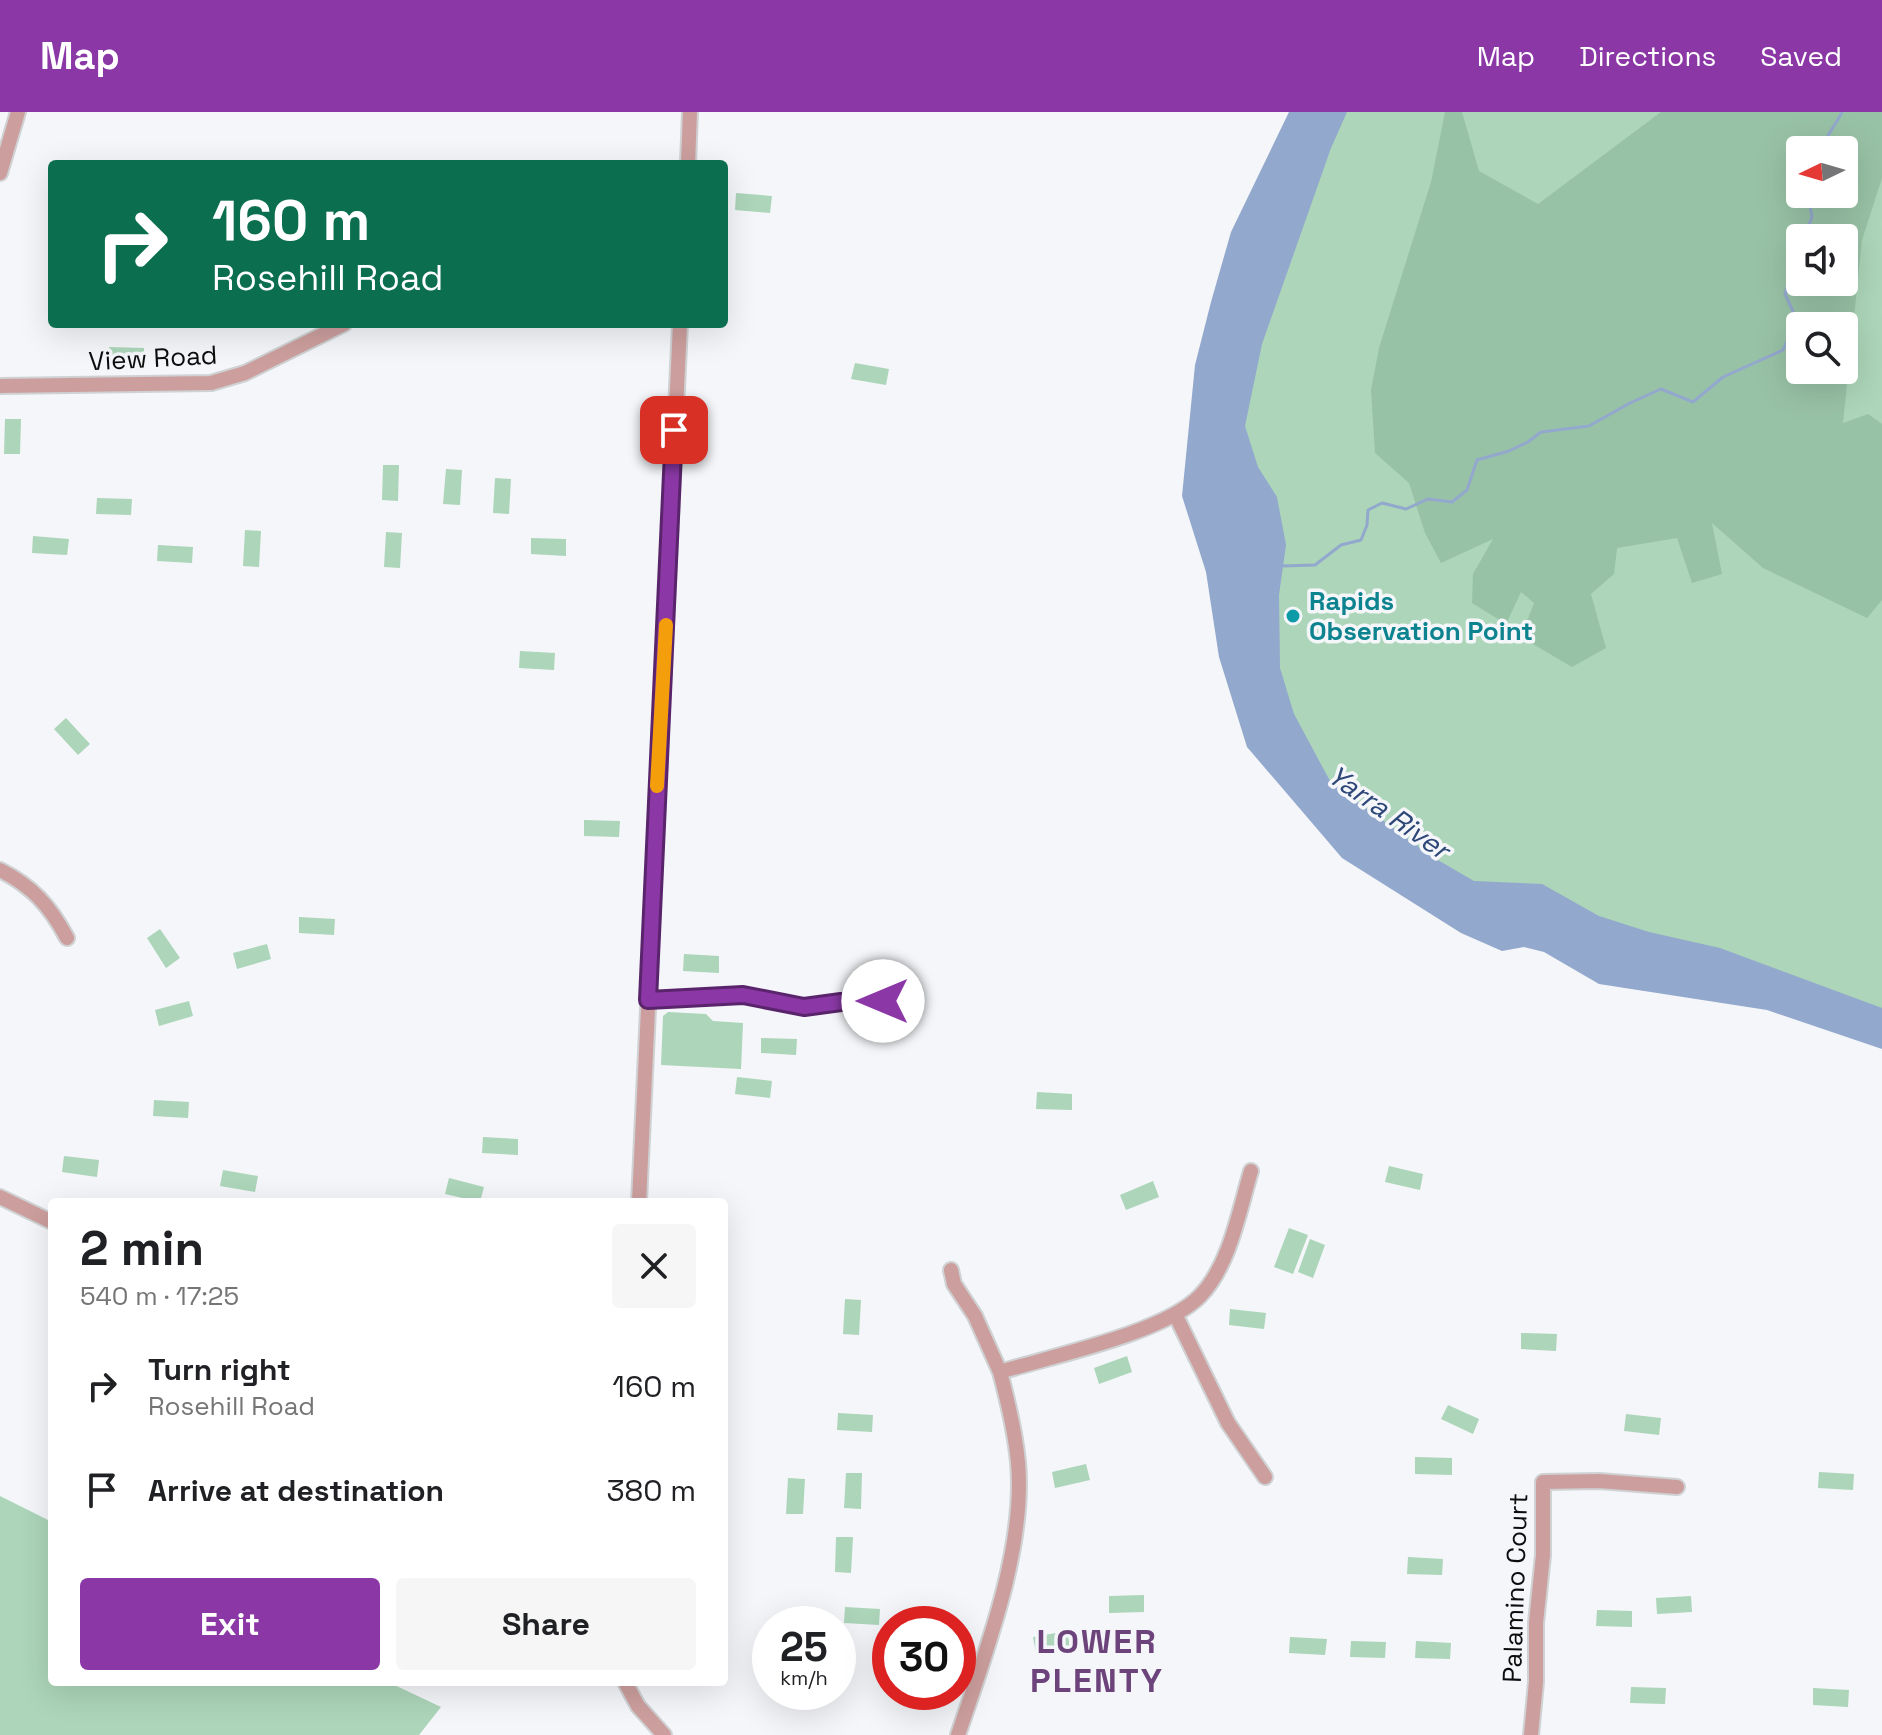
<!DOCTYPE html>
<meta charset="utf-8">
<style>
:root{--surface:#fff;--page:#f6f6f6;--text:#202124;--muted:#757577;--accent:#8b38a6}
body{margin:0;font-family:"Space Grotesk",sans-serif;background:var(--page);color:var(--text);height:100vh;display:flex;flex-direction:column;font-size:30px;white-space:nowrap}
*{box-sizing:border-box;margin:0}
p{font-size:26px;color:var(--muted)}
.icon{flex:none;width:44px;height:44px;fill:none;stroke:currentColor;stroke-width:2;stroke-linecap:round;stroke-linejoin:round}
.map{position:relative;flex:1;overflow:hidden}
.details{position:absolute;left:48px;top:1086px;width:680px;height:488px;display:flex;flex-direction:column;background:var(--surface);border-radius:8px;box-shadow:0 8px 32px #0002}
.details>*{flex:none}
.hud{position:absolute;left:48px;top:48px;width:680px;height:168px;border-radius:8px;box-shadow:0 8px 32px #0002;background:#0b6e4f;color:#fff;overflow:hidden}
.needle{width:52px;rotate:265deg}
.buttons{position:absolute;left:1786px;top:24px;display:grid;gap:16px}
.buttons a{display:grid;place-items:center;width:72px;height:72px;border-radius:8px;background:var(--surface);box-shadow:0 8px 32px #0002;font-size:40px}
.speed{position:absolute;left:752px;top:1494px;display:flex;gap:16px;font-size:40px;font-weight:700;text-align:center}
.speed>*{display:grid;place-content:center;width:104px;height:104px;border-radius:50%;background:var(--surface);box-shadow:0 8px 32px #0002;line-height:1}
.speed small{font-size:20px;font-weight:400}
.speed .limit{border:12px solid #d22;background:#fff;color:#111}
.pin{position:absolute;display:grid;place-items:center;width:68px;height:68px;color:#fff;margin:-34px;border-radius:16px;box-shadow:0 4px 12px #0006}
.me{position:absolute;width:88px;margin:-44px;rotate:270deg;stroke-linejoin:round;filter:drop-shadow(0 0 6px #0008)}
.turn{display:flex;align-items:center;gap:28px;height:168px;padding:0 32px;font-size:36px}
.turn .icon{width:104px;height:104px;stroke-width:2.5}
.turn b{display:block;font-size:56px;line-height:68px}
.round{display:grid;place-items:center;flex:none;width:84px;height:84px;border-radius:8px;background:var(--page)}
.head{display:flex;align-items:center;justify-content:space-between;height:136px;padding:0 32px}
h1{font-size:48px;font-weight:700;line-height:60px}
.cta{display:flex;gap:16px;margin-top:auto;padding:16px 32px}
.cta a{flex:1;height:92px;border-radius:8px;background:var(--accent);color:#fff;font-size:32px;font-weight:700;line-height:92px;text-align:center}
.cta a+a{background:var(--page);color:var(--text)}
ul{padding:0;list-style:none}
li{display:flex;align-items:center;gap:24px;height:104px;padding:0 32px}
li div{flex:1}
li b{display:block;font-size:30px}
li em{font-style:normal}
header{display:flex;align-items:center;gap:48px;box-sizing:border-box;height:112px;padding:0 40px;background:var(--accent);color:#fff}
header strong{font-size:38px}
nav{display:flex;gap:44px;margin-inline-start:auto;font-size:28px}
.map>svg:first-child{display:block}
.green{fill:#acd5b9;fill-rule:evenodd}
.forest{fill:#98c2a6;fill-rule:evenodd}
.water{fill:#93a8cd}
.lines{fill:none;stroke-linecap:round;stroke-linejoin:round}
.stream{stroke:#93a8cd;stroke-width:3}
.minor-casing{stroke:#cfd1d3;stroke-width:18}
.minor{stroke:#cc9f9e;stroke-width:14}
.route-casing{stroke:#5a246c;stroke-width:20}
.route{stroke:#8b38a6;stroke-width:14}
.slow{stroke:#f59e0b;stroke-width:14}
.culture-dot{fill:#0f9aa8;stroke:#f4f6f9;stroke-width:3}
.labels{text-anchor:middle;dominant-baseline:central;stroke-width:7;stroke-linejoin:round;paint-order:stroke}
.street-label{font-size:26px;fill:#0d0d0e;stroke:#f4f6f9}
.culture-label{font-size:26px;font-weight:bold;fill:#0d838f;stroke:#f4f6f9;text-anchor:start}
.water-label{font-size:28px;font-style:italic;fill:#2d4778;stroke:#f4f6f9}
.district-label{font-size:34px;font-weight:bold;letter-spacing:2px;fill:#6d437b;stroke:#f4f6f9}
</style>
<header>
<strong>Map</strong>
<nav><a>Map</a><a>Directions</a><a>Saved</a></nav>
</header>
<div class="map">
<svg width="1882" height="1623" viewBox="0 0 1882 1623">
<rect width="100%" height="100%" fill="#f4f6f9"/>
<!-- green -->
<path class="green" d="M 1344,0 L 1882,0 L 1882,903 L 1481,786 L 1370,725 L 1287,626 L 1246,346 L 1239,267 ZM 1800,38 L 1844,38 L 1844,82 L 1800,82 ZM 1800,126 L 1844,126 L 1844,170 L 1800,170 ZM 1800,214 L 1844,214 L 1844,258 L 1800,258 Z
M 736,81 L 772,84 L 770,101 L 735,98 Z
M 109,235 L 144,236 L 144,253 L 109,252 Z
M 855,251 L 889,257 L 886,273 L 851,267 Z
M 5,307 L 21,307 L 20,342 L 4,342 Z
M 383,353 L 399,353 L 398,389 L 382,388 Z
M 446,357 L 462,358 L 460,393 L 443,392 Z
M 495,366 L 511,367 L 509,402 L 493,401 Z
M 97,386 L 132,387 L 131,403 L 96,402 Z
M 245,418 L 261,419 L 259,455 L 243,454 Z
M 386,420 L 402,421 L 400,456 L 384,455 Z
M 33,424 L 69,427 L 67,443 L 32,441 Z
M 531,426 L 566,427 L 566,444 L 531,442 Z
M 158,433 L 193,435 L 192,451 L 157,449 Z
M 520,539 L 555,541 L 554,558 L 519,556 Z
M 66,606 L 90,632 L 78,643 L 54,617 Z
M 584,708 L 620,709 L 619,725 L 584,724 Z
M 299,805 L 335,807 L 334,823 L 299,821 Z
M 160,817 L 180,846 L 166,856 L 147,826 Z
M 267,832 L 271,847 L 237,857 L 233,841 Z
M 684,842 L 719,844 L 719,861 L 683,859 Z
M 189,889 L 193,904 L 159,914 L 155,898 Z
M 668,900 L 706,902 L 713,909 L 743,911 L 741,957 L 661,953 L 663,904 Z
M 761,926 L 797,927 L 796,943 L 761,941 Z
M 737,965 L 772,969 L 770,986 L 735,982 Z
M 1037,980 L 1072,982 L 1072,998 L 1036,997 Z
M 154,988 L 189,990 L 188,1006 L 153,1004 Z
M 483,1025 L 518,1027 L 518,1043 L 482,1041 Z
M 64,1044 L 99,1048 L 97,1065 L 62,1060 Z
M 1389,1054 L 1423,1062 L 1420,1078 L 1385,1070 Z
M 223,1058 L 258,1064 L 255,1080 L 220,1074 Z
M 449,1066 L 484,1075 L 480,1090 L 445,1082 Z
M 1153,1069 L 1159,1085 L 1126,1098 L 1120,1083 Z
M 1289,1116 L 1308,1123 L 1293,1162 L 1274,1155 Z
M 1310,1127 L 1325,1133 L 1313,1166 L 1298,1160 Z
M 845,1187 L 861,1188 L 859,1223 L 843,1222 Z
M 1230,1197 L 1266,1201 L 1264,1217 L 1229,1213 Z
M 1521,1221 L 1557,1222 L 1556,1239 L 1521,1237 Z
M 1127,1244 L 1132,1260 L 1099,1272 L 1094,1256 Z
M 1448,1293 L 1479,1307 L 1473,1322 L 1441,1307 Z
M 838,1301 L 873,1303 L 872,1320 L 837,1318 Z
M 1626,1302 L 1661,1306 L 1659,1323 L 1624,1319 Z
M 1415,1345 L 1452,1346 L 1452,1363 L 1415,1362 Z
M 1086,1352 L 1090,1368 L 1055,1376 L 1052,1360 Z
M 1819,1360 L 1854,1362 L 1853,1378 L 1818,1376 Z
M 846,1361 L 862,1361 L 861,1397 L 844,1396 Z
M 788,1366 L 805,1367 L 803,1402 L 786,1402 Z
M 0,1384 L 52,1410 L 52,1570 L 388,1570 L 441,1595 L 419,1623 L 0,1623 Z
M 836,1425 L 853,1425 L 851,1461 L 835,1460 Z
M 1408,1445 L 1443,1447 L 1442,1463 L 1407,1462 Z
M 1144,1483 L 1144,1500 L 1109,1501 L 1109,1484 Z
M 1691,1484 L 1692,1500 L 1657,1502 L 1656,1486 Z
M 845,1495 L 880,1497 L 879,1513 L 844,1511 Z
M 1597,1498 L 1632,1499 L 1632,1515 L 1596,1514 Z
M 1067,1519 L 1070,1535 L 1036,1541 L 1033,1525 Z
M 1290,1525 L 1327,1527 L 1325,1543 L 1289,1541 Z
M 1351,1529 L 1386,1530 L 1385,1546 L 1350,1545 Z
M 1416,1529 L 1451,1531 L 1450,1547 L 1415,1546 Z
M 1631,1575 L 1666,1576 L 1665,1592 L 1630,1591 Z
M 1813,1576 L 1849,1578 L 1848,1595 L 1813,1593 Z"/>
<!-- forest -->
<path class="forest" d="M 1445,0 L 1462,0 L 1479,59 L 1538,92 L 1661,0 L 1882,0 L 1882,66 L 1862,128 L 1843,311 L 1868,302 L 1882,312 L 1882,488 L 1867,506 L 1763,456 L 1712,411 L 1722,462 L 1692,471 L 1677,426 L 1617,436 L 1614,462 L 1591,482 L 1606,536 L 1572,555 L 1521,525 L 1534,491 L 1521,480 L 1506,512 L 1472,491 L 1473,462 L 1493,427 L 1441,451 L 1425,421 L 1409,371 L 1375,341 L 1371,278 L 1379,236 L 1431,70 ZM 1800,38 L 1844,38 L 1844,82 L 1800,82 ZM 1800,126 L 1844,126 L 1844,170 L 1800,170 ZM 1800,214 L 1844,214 L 1844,258 L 1800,258 Z"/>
<!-- water -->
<path class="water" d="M 1289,0 L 1347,0 L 1331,36 L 1262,232 L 1245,314 L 1258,355 L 1277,385 L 1286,433 L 1279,483 L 1280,556 L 1294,602 L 1330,669 L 1431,744 L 1474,769 L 1542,772 L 1599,804 L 1649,820 L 1720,836 L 1882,896 L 1882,937 L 1767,898 L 1599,872 L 1544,840 L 1524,835 L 1502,839 L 1461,821 L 1342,746 L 1247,635 L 1219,545 L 1206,460 L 1182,384 L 1195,253 L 1211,190 L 1231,120 Z"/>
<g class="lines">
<!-- stream -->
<path class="stream" d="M 1823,38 C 1823,26 1837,12 1842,0
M 1804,126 L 1812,105 L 1808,82
M 1281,454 L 1315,453 L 1341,433 L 1361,428 L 1367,413 L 1368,398 L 1382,391 L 1406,397 L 1428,387 L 1452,390 L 1467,378 L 1477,348 L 1509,339 L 1528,330 L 1541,320 L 1589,314 L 1630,291 L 1661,277 L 1693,290 L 1723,265 L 1783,238 L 1797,208 L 1785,182 L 1791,162 L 1789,139 L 1800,129"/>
<defs>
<path id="minor" d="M 688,52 L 690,0
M 0,61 L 18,0
M 0,274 L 211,271 L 245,261 L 344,212
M 0,758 C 32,774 50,794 67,826
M 648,888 L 743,883 L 804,895 L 841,890 L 883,889
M 0,1085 L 52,1110
M 639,1090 L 680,212
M 951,1158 L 954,1172 L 975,1204 L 1000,1260
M 1176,1204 L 1228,1311 L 1265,1365
M 625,1570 L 638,1594 L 664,1623
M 958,1623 C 985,1542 1026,1436 1018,1350 C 1015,1319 1008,1290 1000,1260 C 1052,1244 1164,1221 1200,1184 C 1230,1153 1239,1099 1251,1059
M 1531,1623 L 1536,1570 L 1536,1511 L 1543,1443 L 1543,1370 L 1599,1369 L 1677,1375"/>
</defs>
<!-- minor casing -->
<use href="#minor" class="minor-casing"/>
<!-- minor -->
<use href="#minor" class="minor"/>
</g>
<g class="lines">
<defs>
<path id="route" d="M 674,318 L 648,888 L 743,883 L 804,895 L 841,890 L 883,889"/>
</defs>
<!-- route casing -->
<use href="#route" class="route-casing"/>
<!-- route -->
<use href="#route" class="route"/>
<!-- slow -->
<path class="slow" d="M 657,674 L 666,513"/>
</g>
<!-- markers -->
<circle class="culture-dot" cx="1293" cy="504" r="8"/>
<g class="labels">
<!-- street labels -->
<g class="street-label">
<text transform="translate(153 246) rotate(-3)">View Road</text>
<text transform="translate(1515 1476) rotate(-88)">Palamino Court</text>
</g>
<!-- culture labels -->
<g class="culture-label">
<text x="1309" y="489">Rapids<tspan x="1309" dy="30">Observation Point</tspan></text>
</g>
<!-- water labels -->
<g class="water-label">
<text transform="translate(1389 700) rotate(35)">Yarra River</text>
</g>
<!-- district labels -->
<g class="district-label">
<text x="1097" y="1529">LOWER<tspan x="1097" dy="39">PLENTY</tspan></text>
</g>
</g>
</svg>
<div class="buttons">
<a><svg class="needle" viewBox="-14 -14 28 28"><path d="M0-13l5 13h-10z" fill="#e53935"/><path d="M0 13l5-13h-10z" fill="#757577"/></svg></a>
<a><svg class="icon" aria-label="sound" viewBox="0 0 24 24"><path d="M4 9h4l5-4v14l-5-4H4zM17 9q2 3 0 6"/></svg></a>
<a><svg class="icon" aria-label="search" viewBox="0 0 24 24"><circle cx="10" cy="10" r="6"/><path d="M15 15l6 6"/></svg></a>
</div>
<div class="speed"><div>25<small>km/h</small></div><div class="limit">30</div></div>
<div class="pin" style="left:674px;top:318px;background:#d93025"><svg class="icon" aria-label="arrive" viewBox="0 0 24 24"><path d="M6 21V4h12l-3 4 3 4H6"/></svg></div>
<svg class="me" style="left:883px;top:889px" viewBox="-20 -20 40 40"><circle r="19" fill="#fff"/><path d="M0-13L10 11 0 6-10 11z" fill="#8b38a6"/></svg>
<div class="hud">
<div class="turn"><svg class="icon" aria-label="right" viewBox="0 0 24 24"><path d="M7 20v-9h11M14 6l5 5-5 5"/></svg><div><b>160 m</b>Rosehill Road</div></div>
</div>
<section class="details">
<div class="head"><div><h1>2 min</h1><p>540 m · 17:25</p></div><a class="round"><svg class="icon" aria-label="close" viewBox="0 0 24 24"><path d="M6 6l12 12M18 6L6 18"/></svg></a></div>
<ul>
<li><svg class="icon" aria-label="right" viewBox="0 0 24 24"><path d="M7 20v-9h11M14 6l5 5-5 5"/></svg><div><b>Turn right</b><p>Rosehill Road</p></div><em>160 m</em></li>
<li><svg class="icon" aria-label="arrive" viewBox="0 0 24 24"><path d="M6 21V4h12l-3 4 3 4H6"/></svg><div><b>Arrive at destination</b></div><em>380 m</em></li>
</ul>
<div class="cta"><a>Exit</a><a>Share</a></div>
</section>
</div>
